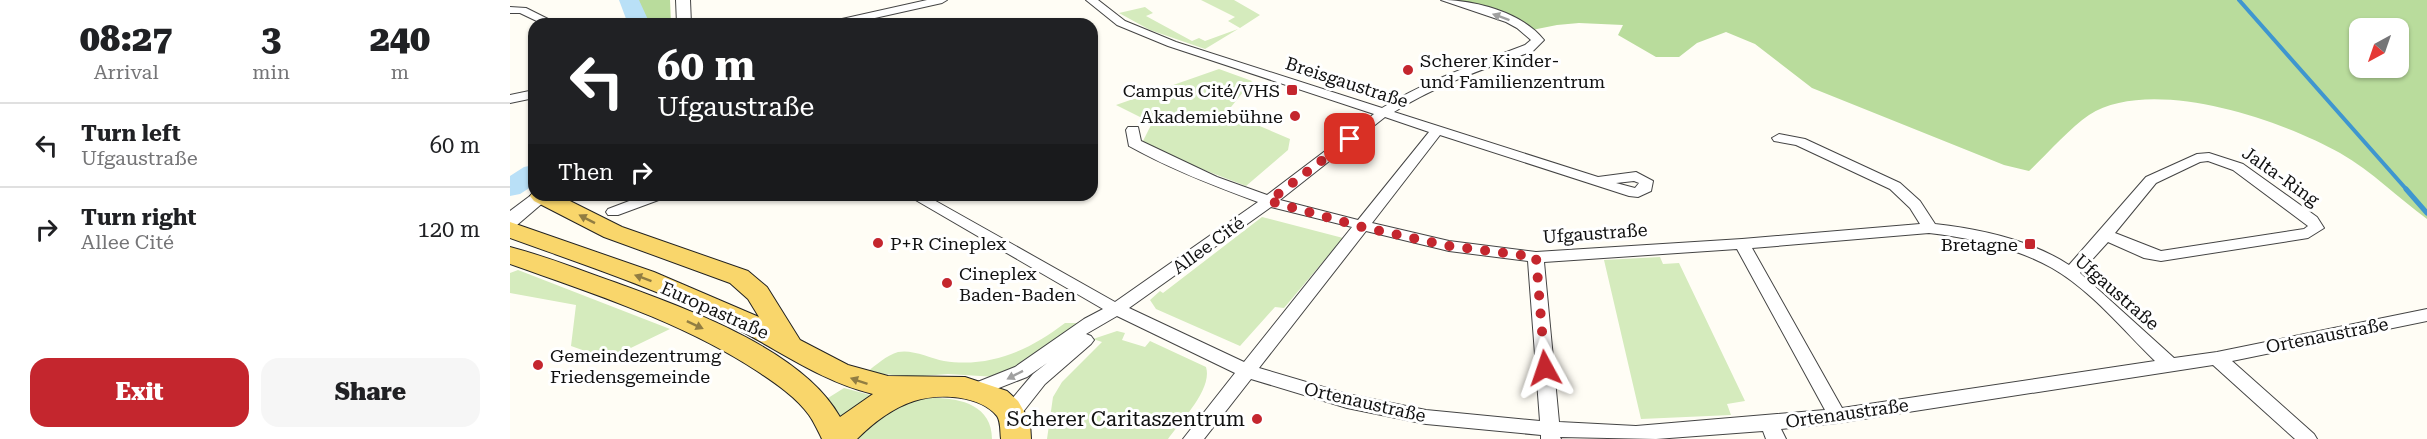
<!DOCTYPE html>
<meta charset="utf-8">
<style>
:root{--surface:#fff;--page:#f6f6f6;--text:#202124;--muted:#757577;--line:#e0e0e0;--accent:#c4262e}
body{margin:0;font-family:"Roboto Serif",serif;background:var(--page);color:var(--text);height:100vh;display:flex;flex-direction:column;font-size:22px;white-space:nowrap}
*{box-sizing:border-box;margin:0}
p{font-size:20px;color:var(--muted)}
.icon{flex:none;width:33px;height:33px;fill:none;stroke:currentColor;stroke-width:2;stroke-linecap:round;stroke-linejoin:round}
.map{position:relative;flex:1;overflow:hidden}
.panel{display:flex;flex-direction:column;background:var(--surface);width:510px}
.panel>*{flex:none}
.guide{position:absolute;left:18px;top:18px;width:570px;height:183px;border-radius:18px;box-shadow:0 2px 4px #0004;background:#202124;color:#fff;overflow:hidden}
.needle{width:39px;rotate:220deg}
.buttons{position:absolute;left:1839px;top:18px;display:grid;gap:12px}
.buttons a{display:grid;place-items:center;width:60px;height:60px;border-radius:12px;background:var(--surface);box-shadow:0 2px 4px #0004;font-size:30px}
.pin{position:absolute;display:grid;place-items:center;width:51px;height:51px;color:#fff;margin:-26px;border-radius:12px;box-shadow:0 3px 9px #0006}
.me{position:absolute;width:66px;margin:-33px;rotate:355deg;stroke-linejoin:round;filter:drop-shadow(0 0 4px #0008)}
.turn{display:flex;align-items:center;gap:21px;height:126px;padding:0 30px;font-size:27px}
.turn .icon{width:78px;height:78px;stroke-width:2.5}
.turn b{display:block;font-size:42px;line-height:51px}
.then{display:flex;align-items:center;height:57px;padding:0 30px;background:#0003;gap:12px;font-size:22px}
.eta{display:flex;justify-content:space-evenly;align-items:center;height:102px;text-align:center}
.eta b{font-size:36px;font-weight:800;line-height:42px}
.button{display:flex;gap:12px;margin-top:auto;padding:12px 30px}
.button a{flex:1;height:69px;border-radius:18px;background:var(--accent);color:#fff;font-size:24px;font-weight:800;line-height:69px;text-align:center}
.button a+a{background:var(--page);color:var(--text)}
ul{padding:0;list-style:none}
li{display:flex;align-items:center;gap:18px;height:84px;padding:0 30px;border-top:2px solid var(--line)}
li div{flex:1}
li b{display:block;font-size:22px}
li em{font-style:normal}
main{display:flex;flex:1;min-height:0}
.map>svg:first-child{display:block}
.green{fill:#d5ebbd}
.forest{fill:#b9dc9c;fill-rule:evenodd}
.lines{fill:none;stroke-linecap:round;stroke-linejoin:round}
.stream-far1{stroke:#3f96cf;stroke-width:4}
.stream{stroke:#3f96cf;stroke-width:5}
.river{fill:#b9e0f7;fill-rule:evenodd}
.minor-casing{stroke:#444;stroke-width:2}
.tertiary-casing{stroke:#444;stroke-width:2}
.primary-casing{stroke:#222;stroke-width:2}
.minor{fill:#fff;fill-rule:evenodd}
.tertiary{fill:#fff;fill-rule:evenodd}
.primary{fill:#f9d66b;fill-rule:evenodd}
.oneway{fill:#a0a0a0}
.oneway2{fill:#917d42}
.route{stroke:#c4262e;stroke-width:10;stroke-dasharray:0 18}
.poi-dot{fill:#c4262e;stroke:#fff;stroke-width:2}
.labels{text-anchor:middle;dominant-baseline:central;stroke-width:6;stroke-linejoin:round;paint-order:stroke}
.poi-label{font-size:18px;fill:#111;stroke:#fff;text-anchor:start}
.street-label{font-size:18px;fill:#111;stroke:#fff}
.near-poi-label{font-size:21px;fill:#111;stroke:#fff;text-anchor:end}
</style>
<main>
<section class="panel">
<div class="eta">
<div><b>08:27</b><p>Arrival</p></div>
<div><b>3</b><p>min</p></div>
<div><b>240</b><p>m</p></div>
</div>
<ul>
<li><svg class="icon" aria-label="left" viewBox="0 0 24 24"><path d="M17 20v-9H6M10 6l-5 5 5 5"/></svg><div><b>Turn left</b><p>Ufgaustraße</p></div><em>60 m</em></li>
<li><svg class="icon" aria-label="right" viewBox="0 0 24 24"><path d="M7 20v-9h11M14 6l5 5-5 5"/></svg><div><b>Turn right</b><p>Allee Cité</p></div><em>120 m</em></li>
</ul>
<div class="button"><a>Exit</a><a>Share</a></div>
</section>
<div class="map">
<svg width="1917" height="439" viewBox="0 0 1917 439">
<rect width="100%" height="100%" fill="#fffdf5"/>
<!-- green -->
<path class="green" d="M 691,0 L 724,0 L 750,15 L 730,28 L 718,21 L 725,17 Z
M 635,7 L 643,13 L 636,16 L 682,41 L 689,38 L 695,41 L 728,29 L 695,49 L 640,30 L 609,13 Z
M 709,69 L 742,81 L 717,112 L 780,139 L 778,150 L 736,186 L 660,157 L 633,141 L 642,123 L 606,105 Z
M 752,217 L 833,238 L 774,308 L 765,307 L 730,346 L 646,309 L 640,300 L 650,291 L 653,293 Z
M 1150,257 L 1153,264 L 1169,263 L 1235,401 L 1217,404 L 1221,415 L 1131,419 L 1094,260 Z
M 8,270 L 160,329 L 98,359 L 61,346 L 66,305 L 0,293 L 0,273 Z
M 555,323 L 567,323 L 521,359 L 486,377 L 438,374 L 400,377 L 357,372 C 366,365 377,355 388,352 C 402,349 420,358 434,361 C 480,368 520,350 555,323 Z
M 607,331 L 615,333 L 612,340 L 635,347 L 640,341 L 696,367 C 703,389 670,422 658,439 L 537,439 L 543,397 L 552,382 L 592,342 L 583,339 Z
M 334,388 L 368,397 L 333,420 L 318,398 Z
M 419,398 C 448,397 482,404 482,439 L 344,439 L 350,425 L 400,400 Z"/>
<!-- forest -->
<path class="forest" d="M 127,0 L 160,0 L 161,24 L 137,24 Z
M 936,0 L 1917,0 L 1917,219 C 1888,198 1862,171 1830,153 C 1772,120 1641,75 1579,115 C 1560,128 1537,154 1519,171 L 1494,165 L 1302,88 L 1245,44 L 1216,32 L 1187,43 L 1169,57 L 1146,57 L 1108,35 L 1113,25 L 1069,23 L 1047,25 L 1022,30 L 994,18 ZM 1850,28 L 1888,28 L 1888,68 L 1850,68 Z"/>
<g class="lines">
<!-- stream-far1 -->
<path class="stream-far1" d="M 1729,0 L 1897,190"/>
<!-- stream -->
<path class="stream" d="M 1896,189 L 1917,213"/>
<!-- river -->
<path class="river" d="M 109,0 L 129,0 L 140,24 L 118,24 Z
M 24,165 L 24,185 L 10,194 L 0,196 L 0,176 L 14,167 Z"/>
<defs>
<path id="minor" d="M 417,0 L 437,0 L 432,3 L 338,24 L 317,24 L 323,21 Z
M 576,0 L 588,0 L 615,21 L 666,42 L 872,108 C 917,80 966,64 1015,45 L 1021,40 L 1007,28 L 996,22 L 931,0 C 964,0 1012,12 1034,40 L 1023,51 C 975,69 928,84 884,112 L 1088,177 L 1126,172 L 1143,181 L 1141,191 L 1128,197 L 1119,196 L 930,135 L 862,223 L 939,241 L 1026,252 L 1232,239 L 1410,224 L 1400,208 L 1380,189 L 1286,145 L 1264,141 L 1262,138 L 1269,134 L 1295,139 L 1390,183 L 1410,201 L 1425,224 C 1470,229 1521,240 1559,265 L 1636,177 L 1687,154 L 1699,153 L 1733,164 L 1807,217 L 1814,228 L 1798,238 L 1651,261 L 1634,258 L 1598,242 L 1570,273 L 1664,358 L 1707,352 L 1917,309 L 1917,321 L 1722,361 L 1804,434 L 1807,439 L 1785,439 L 1703,365 L 1327,423 L 1271,429 L 1276,439 L 1256,439 L 1253,431 L 1146,439 L 1050,437 L 1051,439 L 1031,439 L 1031,435 L 916,424 L 837,408 L 741,379 L 694,439 L 673,439 L 725,373 L 607,316 L 576,334 L 581,336 L 584,340 L 581,344 L 535,384 L 509,417 L 502,419 L 495,417 L 493,412 L 495,407 L 523,374 L 537,363 L 517,377 L 466,397 L 460,395 L 457,390 L 460,385 L 505,367 L 574,319 L 593,309 L 397,195 L 415,195 L 605,302 L 748,202 C 704,186 660,169 619,146 L 616,130 L 618,127 L 628,127 L 631,141 L 707,177 L 757,195 L 864,114 L 658,46 L 607,25 ZM 875,117 L 919,132 L 848,220 L 770,200 ZM 1698,161 L 1723,170 L 1798,226 L 1794,229 L 1651,251 L 1605,233 L 1646,183 L 1690,162 ZM 1124,181 L 1129,183 L 1125,188 L 1106,183 ZM 761,207 L 842,227 L 734,362 L 619,308 ZM 856,231 L 939,251 L 1018,261 L 1030,421 L 916,410 L 837,394 L 749,368 ZM 1419,233 C 1461,238 1505,247 1542,268 C 1582,291 1613,330 1645,361 L 1332,408 L 1242,248 ZM 1227,249 L 1315,410 L 1126,426 L 1049,422 L 1034,262 Z
M 0,7 L 16,8 L 48,24 L 33,24 L 10,13 L 0,13 Z
M 24,90 L 24,98 L 0,103 L 0,95 Z
M 135,195 L 156,195 L 154,198 L 108,215 L 98,215 L 96,212 L 98,209 Z"/>
<path id="tertiary" d="M 166,0 L 180,0 L 181,24 L 167,24 Z
M 24,193 L 24,195 L 42,195 L 7,225 L 0,227 L 0,211 Z"/>
<path id="primary" d="M 24,191 L 24,195 L 48,195 L 112,227 L 238,271 L 257,287 L 290,340 L 338,365 L 378,376 L 455,377 L 497,391 L 508,401 L 520,422 L 521,439 L 491,439 C 490,432 491,422 487,416 C 470,395 428,393 404,401 C 382,408 363,423 347,439 L 312,439 C 308,431 304,422 299,415 C 286,397 265,383 247,371 C 172,322 84,294 0,264 L 0,247 C 35,256 70,270 104,282 C 175,308 292,349 330,417 L 363,394 C 305,380 258,342 204,317 C 138,286 69,263 0,238 L 0,222 L 144,272 L 249,317 L 238,299 L 220,283 L 94,237 L 24,201 L 20,196 Z"/>
</defs>
<!-- minor casing -->
<use href="#minor" class="minor-casing"/>
<!-- tertiary casing -->
<use href="#tertiary" class="tertiary-casing"/>
<!-- primary casing -->
<use href="#primary" class="primary-casing"/>
<!-- minor -->
<use href="#minor" class="minor"/>
<!-- tertiary -->
<use href="#tertiary" class="tertiary"/>
<!-- primary -->
<use href="#primary" class="primary"/>
</g>
<!-- one-way arrows -->
<defs><path id="oneway-solid" d="M-6-.8H1V-3.2L6.5 0L1 3.2V.8H-6Z" transform="scale(1.5)"/></defs>
<g class="oneway">
<use href="#oneway-solid" transform="translate(991 17) rotate(-160)"/>
<use href="#oneway-solid" transform="translate(505 375) rotate(153)"/>
</g>
<g class="oneway2">
<use href="#oneway-solid" transform="translate(77 219) rotate(-153)"/>
<use href="#oneway-solid" transform="translate(133 278) rotate(-160)"/>
<use href="#oneway-solid" transform="translate(185 325) rotate(25)"/>
<use href="#oneway-solid" transform="translate(349 381) rotate(-161)"/>
</g>
<g class="lines">
<!-- route -->
<path class="route" d="M 840,139 L 759,201 L 852,227 L 939,246 L 1026,257 L 1035,368"/>
</g>
<!-- markers -->
<g class="poi-dot">
<circle cx="898" cy="70" r="6"/>
<rect x="776" y="84" width="12" height="12" rx="3"/>
<circle cx="785" cy="116" r="6"/>
<circle cx="368" cy="243" r="6"/>
<rect x="1514" y="238" width="12" height="12" rx="3"/>
<circle cx="437" cy="283" r="6"/>
<circle cx="28" cy="365" r="6"/>
<circle cx="747" cy="419" r="6"/>
</g>
<g class="labels">
<!-- poi labels -->
<g class="poi-label">
<text x="910" y="60">Scherer Kinder-<tspan x="910" dy="21">und Familienzentrum</tspan></text>
<text x="770" y="90" text-anchor="end">Campus Cité/VHS</text>
<text x="773" y="116" text-anchor="end">Akademiebühne</text>
<text x="380" y="243">P+R Cineplex</text>
<text x="1508" y="244" text-anchor="end">Bretagne</text>
<text x="449" y="273">Cineplex<tspan x="449" dy="21">Baden-Baden</tspan></text>
<text x="40" y="355">Gemeindezentrumg<tspan x="40" dy="21">Friedensgemeinde</tspan></text>
</g>
<!-- street labels -->
<g class="street-label">
<text transform="translate(837 82) rotate(18)">Breisgaustraße</text>
<text transform="translate(1771 176) rotate(35)">Jalta-Ring</text>
<text transform="translate(1085 233) rotate(-4)">Ufgaustraße</text>
<text transform="translate(698 245) rotate(-36)">Allee Cité</text>
<text transform="translate(1607 292) rotate(41)">Ufgaustraße</text>
<text transform="translate(205 310) rotate(24)">Europastraße</text>
<text transform="translate(1817 335) rotate(-11)">Ortenaustraße</text>
<text transform="translate(855 402) rotate(13)">Ortenaustraße</text>
<text transform="translate(1337 413) rotate(-8)">Ortenaustraße</text>
</g>
<!-- near-poi labels -->
<g class="near-poi-label">
<text x="735" y="419">Scherer Caritaszentrum</text>
</g>
</g>
</svg>
<div class="buttons">
<a><svg class="needle" viewBox="-14 -14 28 28"><path d="M0-13l5 13h-10z" fill="#e53935"/><path d="M0 13l5-13h-10z" fill="#757577"/></svg></a>
</div>
<div class="pin" style="left:840px;top:139px;background:#d93025"><svg class="icon" aria-label="arrive" viewBox="0 0 24 24"><path d="M6 21V4h12l-3 4 3 4H6"/></svg></div>
<svg class="me" style="left:1035px;top:368px" viewBox="-20 -20 40 40"><path d="M0-17L14 15 0 8-14 15z" fill="#c4262e" stroke="#fff" stroke-width="4"/></svg>
<div class="guide">
<div class="turn"><svg class="icon" aria-label="left" viewBox="0 0 24 24"><path d="M17 20v-9H6M10 6l-5 5 5 5"/></svg><div><b>60 m</b>Ufgaustraße</div></div>
<div class="then">Then<svg class="icon" aria-label="right" viewBox="0 0 24 24"><path d="M7 20v-9h11M14 6l5 5-5 5"/></svg></div>
</div>
</div>
</main>
